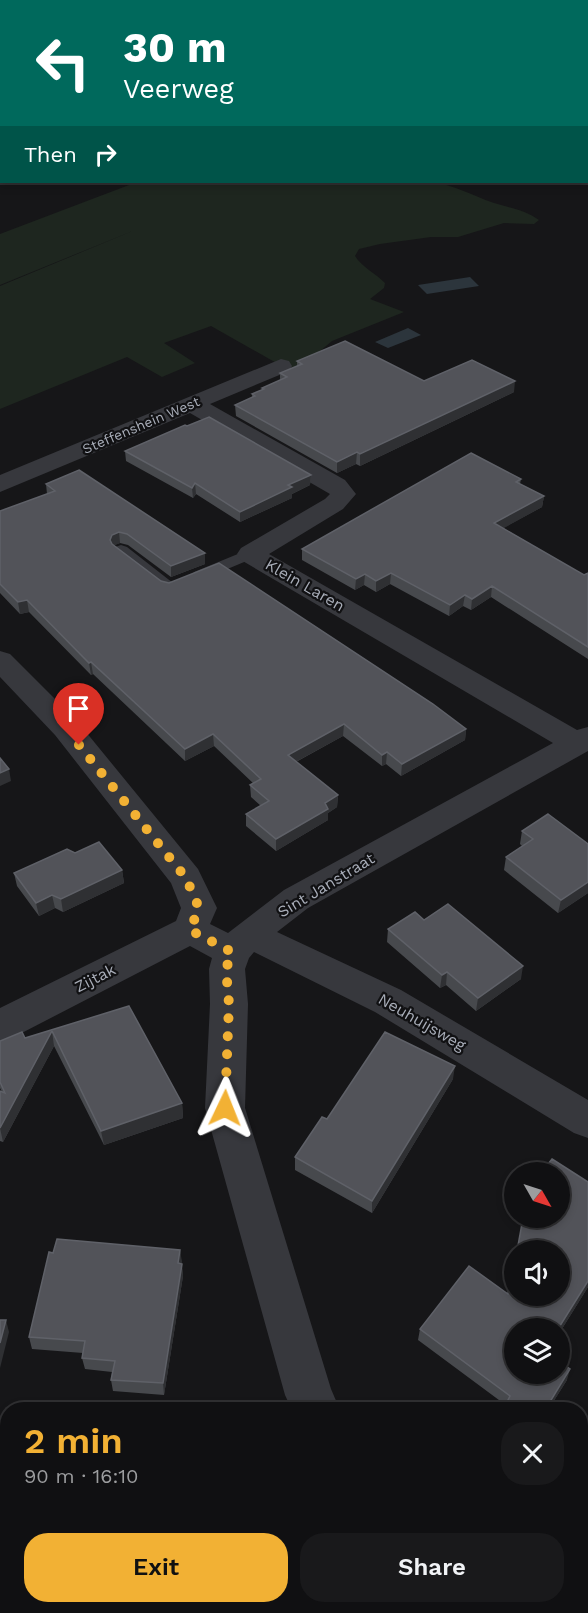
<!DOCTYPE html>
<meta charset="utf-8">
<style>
:root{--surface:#101012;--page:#19191b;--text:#f1f3f6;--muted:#9c9d9f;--line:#303032;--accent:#f2b134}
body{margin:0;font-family:"Work Sans",sans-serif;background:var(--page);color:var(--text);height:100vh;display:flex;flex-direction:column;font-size:22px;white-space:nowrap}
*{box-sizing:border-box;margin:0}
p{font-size:20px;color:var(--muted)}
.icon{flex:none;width:33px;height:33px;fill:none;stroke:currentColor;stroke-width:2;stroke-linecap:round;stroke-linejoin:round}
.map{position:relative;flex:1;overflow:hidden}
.side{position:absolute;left:0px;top:1402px;width:588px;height:212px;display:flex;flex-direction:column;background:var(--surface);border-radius:24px 24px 0 0;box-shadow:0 3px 9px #0003,0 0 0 2px var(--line)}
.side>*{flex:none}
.banner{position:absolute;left:0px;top:0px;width:588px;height:183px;box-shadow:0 3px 9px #0003,0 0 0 2px var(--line);background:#00695c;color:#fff;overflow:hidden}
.needle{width:39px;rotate:129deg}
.controls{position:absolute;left:504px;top:1162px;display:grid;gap:12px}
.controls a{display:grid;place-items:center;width:66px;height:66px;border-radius:50%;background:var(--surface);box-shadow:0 3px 9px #0003,0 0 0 2px var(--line);font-size:30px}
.pin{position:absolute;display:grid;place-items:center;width:51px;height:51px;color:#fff;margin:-62px -26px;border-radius:50% 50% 50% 0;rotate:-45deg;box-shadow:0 0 6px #0007}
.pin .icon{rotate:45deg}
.me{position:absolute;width:66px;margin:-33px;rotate:2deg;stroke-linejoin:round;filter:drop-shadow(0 0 4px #0008)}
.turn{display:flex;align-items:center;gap:21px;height:126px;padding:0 24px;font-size:27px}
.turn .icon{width:78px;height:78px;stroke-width:2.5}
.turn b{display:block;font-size:42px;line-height:51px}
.then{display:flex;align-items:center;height:57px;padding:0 24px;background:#0003;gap:12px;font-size:22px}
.round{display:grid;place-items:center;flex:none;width:63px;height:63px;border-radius:24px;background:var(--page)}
.headline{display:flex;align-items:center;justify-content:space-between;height:102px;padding:0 24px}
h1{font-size:36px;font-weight:600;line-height:45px;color:var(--accent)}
.primary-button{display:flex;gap:12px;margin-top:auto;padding:12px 24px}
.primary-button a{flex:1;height:69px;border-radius:24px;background:var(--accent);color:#111;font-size:24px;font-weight:600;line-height:69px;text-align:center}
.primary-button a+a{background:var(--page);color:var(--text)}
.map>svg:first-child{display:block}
.green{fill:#1e261f}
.water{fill:#2c353c}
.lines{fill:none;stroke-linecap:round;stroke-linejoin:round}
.path{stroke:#3d3f44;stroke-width:1.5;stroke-dasharray:1.5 2;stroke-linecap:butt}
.service{fill:#37383d;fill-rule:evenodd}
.minor{fill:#37383d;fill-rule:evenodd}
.wall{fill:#47494d}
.shaded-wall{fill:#2f3033}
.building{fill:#525359;stroke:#5f6168;stroke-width:1.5}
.route{stroke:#f2b134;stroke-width:10;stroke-dasharray:0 18}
.labels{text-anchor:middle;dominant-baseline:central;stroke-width:4.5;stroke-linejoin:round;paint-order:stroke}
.far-street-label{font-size:14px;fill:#a8adb8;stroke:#111113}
.street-label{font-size:16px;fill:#a8adb8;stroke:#111113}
</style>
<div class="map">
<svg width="588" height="1613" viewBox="0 0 588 1613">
<rect width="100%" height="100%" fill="#161618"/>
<!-- green -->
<path class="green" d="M 137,182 L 431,182 C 453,184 473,196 494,203 C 510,208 526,210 539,220 L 534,224 L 504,223 L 458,237 L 431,237 L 380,244 L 359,249 L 355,256 C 362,267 375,273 385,283 L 384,288 L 370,299 L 404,312 L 332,341 L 294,373 L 211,326 L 164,343 L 195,363 L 162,377 L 127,357 L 0,409 L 0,286 L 135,230 L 0,285 L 0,234 Z"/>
<!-- water -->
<path class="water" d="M 470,277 L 479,286 L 427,294 L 418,285 Z
M 408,328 L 421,335 L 388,348 L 375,342 Z"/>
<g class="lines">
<!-- path -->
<path class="path" d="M 277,0 L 282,2"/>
<!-- service -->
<path class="service" d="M 121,545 L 127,547 L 173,583 L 175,586 L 173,589 L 161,589 L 115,553 L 113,550 L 115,547 Z
M 250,549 L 256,551 L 258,554 L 256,557 L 206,578 L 200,580 L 192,575 L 194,572 Z"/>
<!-- minor -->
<path class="minor" d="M 281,359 L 289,361 L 292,366 L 289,371 L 210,404 L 345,480 L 356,494 L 343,509 L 269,554 L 577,730 L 588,727 L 588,751 L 308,908 L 277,932 L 401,990 L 588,1100 L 588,1138 L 574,1133 L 375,1012 L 254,952 L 249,958 L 245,969 L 248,1004 L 245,1108 L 331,1389 L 340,1410 L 292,1410 L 285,1395 L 205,1108 L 210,1004 L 209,969 L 212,958 L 190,946 L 14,1037 L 0,1041 L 0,1008 L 176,921 L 181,908 L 171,883 L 55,735 L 0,677 L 0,651 L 10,654 L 77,721 L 198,869 L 217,908 L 210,924 L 228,933 L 284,890 L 553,743 L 241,560 L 237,554 L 241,548 L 325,499 L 330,494 L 190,413 L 0,492 L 0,475 Z
M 395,1606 L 448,1606 L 450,1613 L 398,1613 Z"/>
</g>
<!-- wall -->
<path class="wall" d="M 586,164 L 588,164 L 588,178 L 586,177 Z
M 297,361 L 424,381 L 514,392 L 360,466 L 356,464 L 337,473 L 236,416 L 235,405 L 252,398 L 252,394 L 262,390 L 262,388 L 280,380 L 280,373 L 297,366 Z
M 187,426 L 311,475 L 310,485 L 292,494 L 292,498 L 240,522 L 196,494 L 193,498 L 126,461 L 125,451 Z
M 521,479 L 520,484 L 544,496 L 542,507 L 503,528 L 584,575 L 588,573 L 588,659 L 491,597 L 471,610 L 463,606 L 449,616 L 390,584 L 376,592 L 364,585 L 355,590 L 302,560 L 302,549 Z
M 46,484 L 205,553 L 205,564 L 171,577 L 128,545 L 120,543 L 114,545 L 161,581 L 466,729 L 465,740 L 401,776 L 386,764 L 382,766 L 343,736 L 296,762 L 338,795 L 337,807 L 328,813 L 328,820 L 276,851 L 246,826 L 246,814 L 261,806 L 251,797 L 250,785 L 254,784 L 214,746 L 185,761 L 93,674 L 91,675 L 29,612 L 20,614 L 0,593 L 0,511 L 47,494 Z
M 522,831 L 588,844 L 588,893 L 558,913 L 504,870 L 506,857 L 522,846 L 520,844 Z
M 75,853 L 122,870 L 124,883 L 63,912 L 55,908 L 39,916 L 17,886 L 14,873 Z
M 424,920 L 521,979 L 476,1011 L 446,985 L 440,988 L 387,942 L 388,929 Z
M 129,1006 L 182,1103 L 183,1118 L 104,1145 L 54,1046 L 3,1142 L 0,1141 L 0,1091 L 2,1092 L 0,1088 L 0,1041 L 25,1038 Z
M 453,1079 L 372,1213 L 295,1170 L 295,1157 L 327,1119 Z
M 180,1250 L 183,1276 L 164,1395 L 113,1391 L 111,1380 L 112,1372 L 85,1369 L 82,1358 L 83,1353 L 32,1349 L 29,1337 L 53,1253 Z
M 588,1287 L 560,1332 L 560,1329 L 514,1329 L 567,1380 L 548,1410 L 506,1410 L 507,1406 L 418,1340 L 420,1329 L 508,1294 Z
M 0,1471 L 8,1472 L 8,1538 L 0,1538 Z
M 581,1525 L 588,1613 L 542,1613 L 535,1606 L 580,1606 Z"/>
<!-- shaded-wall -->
<path class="shaded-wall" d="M 515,381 L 514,392 L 360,466 L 360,454 Z
M 357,452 L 356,464 L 337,473 L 337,462 Z
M 311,475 L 310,485 L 292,494 L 292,498 L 240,522 L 240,512 L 288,485 Z
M 195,483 L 196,494 L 193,498 L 192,488 Z
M 544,496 L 542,507 L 493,534 L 494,523 Z
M 119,532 L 120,543 L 113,546 L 110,540 L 112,535 Z
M 205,553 L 205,564 L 171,577 L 171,566 Z
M 391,573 L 390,584 L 376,592 L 376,581 Z
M 365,574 L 364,585 L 355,590 L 356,579 Z
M 492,586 L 491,597 L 471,610 L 472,599 Z
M 465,595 L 463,606 L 449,616 L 450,605 Z
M 27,600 L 29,612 L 20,614 L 18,602 Z
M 91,662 L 93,674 L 91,675 L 89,663 Z
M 344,724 L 343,736 L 288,766 L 288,755 Z
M 466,729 L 465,740 L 401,776 L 402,764 Z
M 213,734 L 214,746 L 185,761 L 185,749 Z
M 387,752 L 386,764 L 382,766 L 382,755 Z
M 9,769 L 11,781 L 0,786 L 0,773 Z
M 338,795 L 337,807 L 328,813 L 328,820 L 276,851 L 276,839 L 325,803 Z
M 122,870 L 124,883 L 63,912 L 61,899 Z
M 588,882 L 588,893 L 558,913 L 561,900 Z
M 52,895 L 55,908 L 39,916 L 36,903 Z
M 523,966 L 521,979 L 476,1011 L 478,998 Z
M 447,972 L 446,985 L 440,988 L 442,975 Z
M 52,1031 L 54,1046 L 3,1142 L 0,1128 Z
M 455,1066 L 453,1079 L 372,1213 L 372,1201 Z
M 182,1103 L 183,1118 L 104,1145 L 101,1131 Z
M 180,1250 L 182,1262 L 179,1275 L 178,1263 Z
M 182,1264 L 183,1276 L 164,1395 L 163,1383 Z
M 588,1281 L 588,1287 L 560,1332 L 560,1329 L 558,1329 Z
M 6,1320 L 9,1332 L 0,1368 L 0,1343 Z
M 570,1369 L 567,1380 L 548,1410 L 545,1410 Z"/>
<!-- building -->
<path class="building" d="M 345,341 L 424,381 L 472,360 L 515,381 L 360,454 L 357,452 L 337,462 L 235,405 L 255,396 L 252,394 L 264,389 L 262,388 L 287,377 L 280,373 L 302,364 L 297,361 Z
M 209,417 L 311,475 L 288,485 L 292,487 L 240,512 L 195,483 L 192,488 L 125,451 L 185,425 L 187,426 Z
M 471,453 L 521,479 L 516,482 L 544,496 L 494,523 L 584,575 L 588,573 L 588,647 L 492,586 L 472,599 L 465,595 L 450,605 L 391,573 L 376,581 L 365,574 L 356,579 L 302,549 Z
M 79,470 L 205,553 L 171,566 L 127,534 L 119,532 L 112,535 L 110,540 L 112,544 L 161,581 L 169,583 L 219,563 L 433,704 L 466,729 L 402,764 L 387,752 L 382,755 L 344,724 L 288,755 L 338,795 L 325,803 L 328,809 L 276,839 L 246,814 L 269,801 L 250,785 L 261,779 L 213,734 L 185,749 L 91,662 L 89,663 L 27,600 L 18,602 L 0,584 L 0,511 L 55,491 L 46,484 Z
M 0,758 L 9,769 L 0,773 Z
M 548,814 L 588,844 L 588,882 L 561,900 L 506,857 L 533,839 L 522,831 Z
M 99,842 L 122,870 L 61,899 L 52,895 L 36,903 L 14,873 L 67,849 L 75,853 Z
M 448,904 L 523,966 L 478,998 L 447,972 L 442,975 L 388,929 L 415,912 L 424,920 Z
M 129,1006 L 182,1103 L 101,1131 L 52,1031 L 0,1128 L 0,1091 L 5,1093 L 0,1082 L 0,1041 L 22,1032 L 25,1038 Z
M 385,1032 L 455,1066 L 372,1201 L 295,1157 L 322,1117 L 327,1119 Z
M 552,1159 L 588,1182 L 588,1281 L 558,1329 L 514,1329 L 514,1374 L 560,1374 L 560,1362 L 570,1369 L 545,1410 L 523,1410 L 508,1400 L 510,1396 L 420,1329 L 469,1266 L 508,1294 L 514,1261 L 514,1296 L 560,1296 L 560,1251 L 517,1251 L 523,1218 L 560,1218 L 560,1173 L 541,1173 Z
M 57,1239 L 180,1250 L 178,1263 L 182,1264 L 163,1383 L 111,1380 L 115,1361 L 82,1358 L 85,1341 L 29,1337 L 49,1252 L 53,1253 Z
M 0,1320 L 6,1320 L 0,1343 Z
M 0,1471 L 8,1472 L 8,1526 L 0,1526 Z
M 580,1480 L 588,1486 L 588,1509 L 581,1525 L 588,1531 L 588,1613 L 555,1613 L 548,1606 L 580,1606 Z"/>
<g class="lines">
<!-- route -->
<path class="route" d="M 79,745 L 186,878 L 199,908 L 190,930 L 232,952 L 226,969 L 229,1004 L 225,1108"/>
</g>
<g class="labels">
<!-- far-street labels -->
<g class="far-street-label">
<text transform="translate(141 425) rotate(-23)">Steffenshein West</text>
</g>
<!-- street labels -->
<g class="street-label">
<text transform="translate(305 585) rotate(30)">Klein Laren</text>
<text transform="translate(326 885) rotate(-31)">Sint Janstraat</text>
<text transform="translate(95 978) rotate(-27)">Zijtak</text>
<text transform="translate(422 1022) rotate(30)">Neuhuijsweg</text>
</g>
</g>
</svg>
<div class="controls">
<a><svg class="needle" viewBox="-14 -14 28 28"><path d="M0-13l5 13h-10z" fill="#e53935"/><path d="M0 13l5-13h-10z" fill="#9c9d9f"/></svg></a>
<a><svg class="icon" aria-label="sound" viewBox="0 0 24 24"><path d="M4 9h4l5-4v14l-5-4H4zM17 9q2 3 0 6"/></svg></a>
<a><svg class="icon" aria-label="layers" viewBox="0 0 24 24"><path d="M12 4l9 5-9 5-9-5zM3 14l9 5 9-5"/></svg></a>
</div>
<div class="pin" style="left:79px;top:745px;background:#d93025"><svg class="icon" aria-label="arrive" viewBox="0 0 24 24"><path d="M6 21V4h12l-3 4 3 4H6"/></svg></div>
<svg class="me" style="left:225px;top:1108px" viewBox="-20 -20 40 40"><path d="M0-17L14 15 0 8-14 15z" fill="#f2b134" stroke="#fff" stroke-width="4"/></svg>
<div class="banner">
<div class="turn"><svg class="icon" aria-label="left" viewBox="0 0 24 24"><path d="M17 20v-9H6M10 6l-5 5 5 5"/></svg><div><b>30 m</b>Veerweg</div></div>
<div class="then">Then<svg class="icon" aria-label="right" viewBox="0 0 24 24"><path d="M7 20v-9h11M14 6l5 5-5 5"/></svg></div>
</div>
<section class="side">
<div class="headline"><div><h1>2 min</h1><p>90 m · 16:10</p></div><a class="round"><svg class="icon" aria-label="close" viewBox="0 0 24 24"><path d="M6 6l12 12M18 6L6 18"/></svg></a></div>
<div class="primary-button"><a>Exit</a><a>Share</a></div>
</section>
</div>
